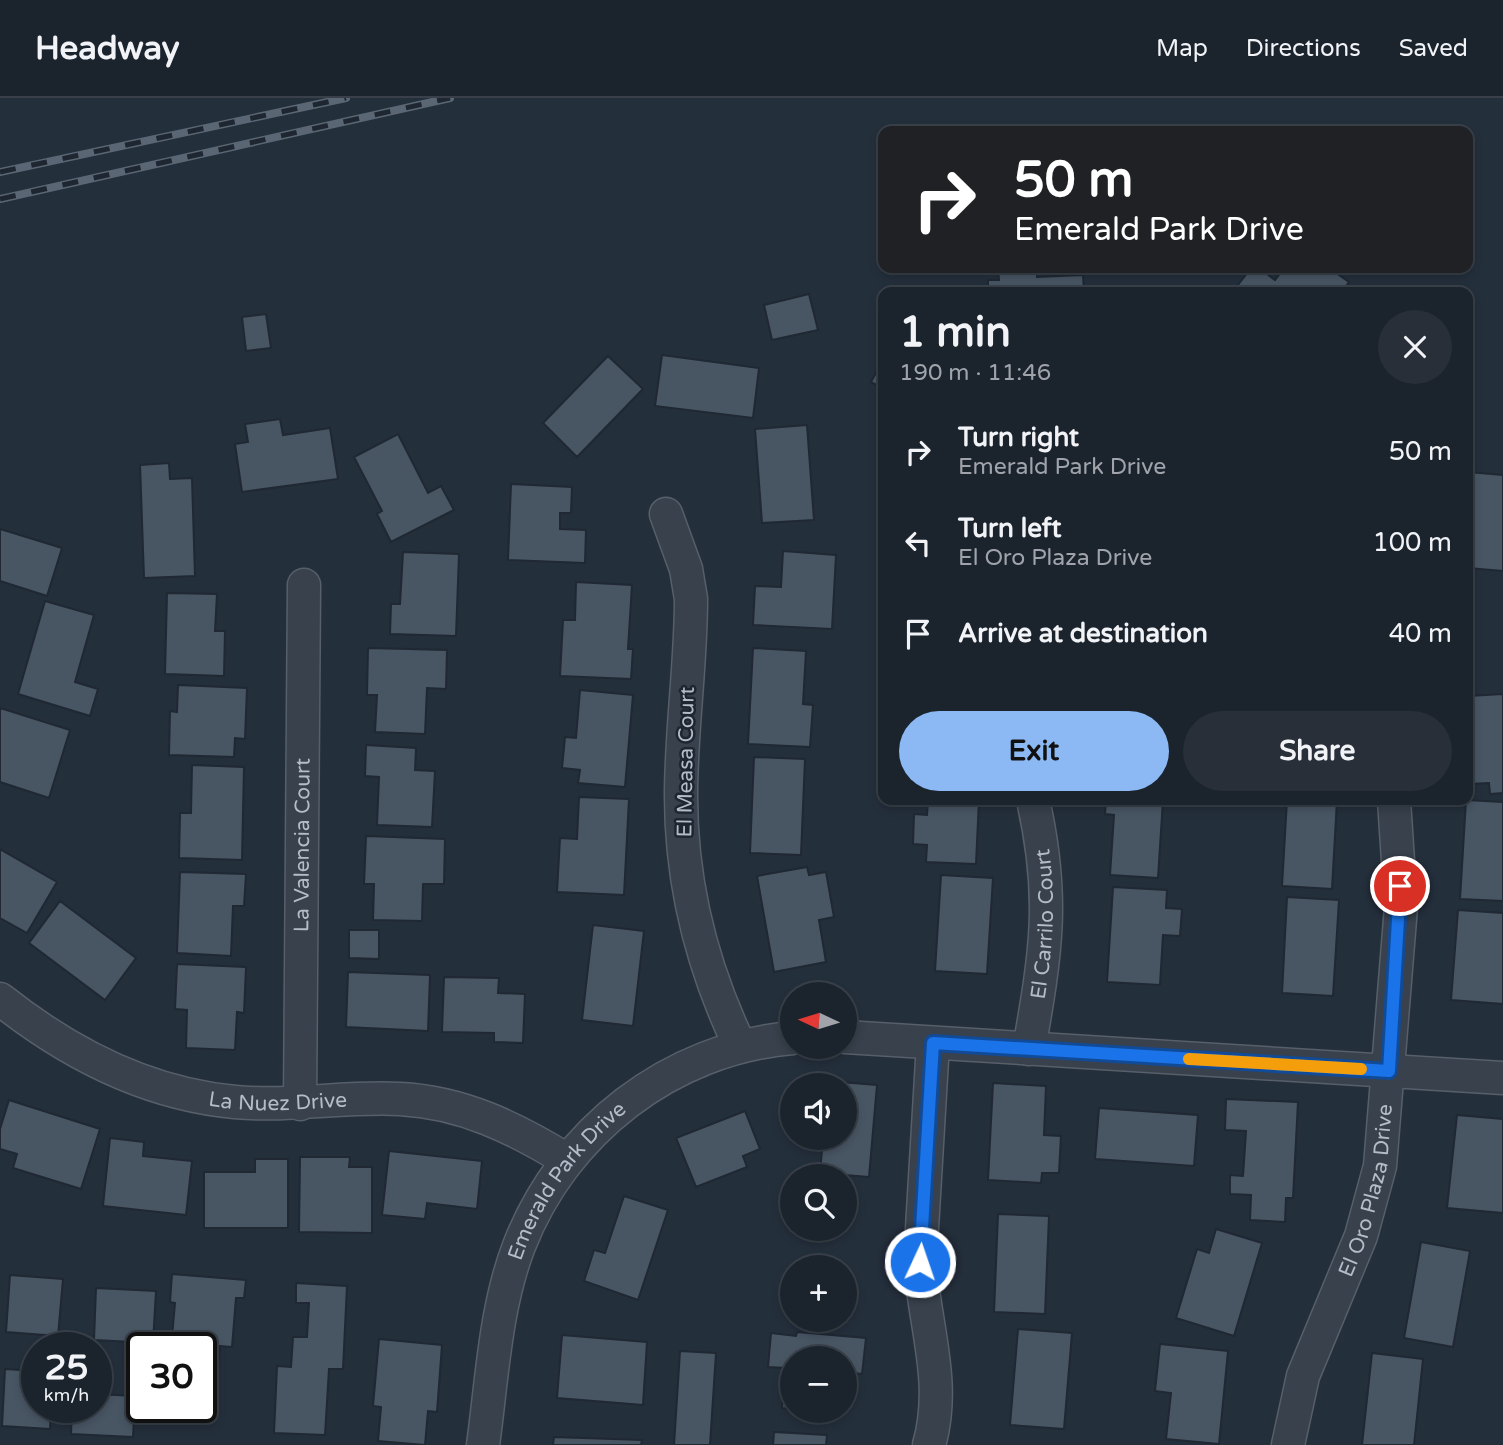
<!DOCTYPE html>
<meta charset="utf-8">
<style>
:root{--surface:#1b232d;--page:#282f39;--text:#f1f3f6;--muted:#a0a4aa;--line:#394049;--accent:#8cb9f4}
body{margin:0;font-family:"Varela Round",sans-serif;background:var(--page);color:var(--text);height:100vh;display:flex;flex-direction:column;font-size:26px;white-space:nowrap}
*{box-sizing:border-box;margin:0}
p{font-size:23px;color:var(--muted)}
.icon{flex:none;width:38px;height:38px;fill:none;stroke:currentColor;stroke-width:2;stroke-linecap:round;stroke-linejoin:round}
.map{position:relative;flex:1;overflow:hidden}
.details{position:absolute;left:878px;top:189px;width:595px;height:518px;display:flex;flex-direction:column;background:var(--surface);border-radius:14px;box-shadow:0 4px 10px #0003,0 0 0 2px var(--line)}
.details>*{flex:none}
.banner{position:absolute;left:878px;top:28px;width:595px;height:147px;border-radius:14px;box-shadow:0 4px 10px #0003,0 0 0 2px var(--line);background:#202124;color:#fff;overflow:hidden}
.needle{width:46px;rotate:274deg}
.fabs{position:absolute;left:780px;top:884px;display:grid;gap:14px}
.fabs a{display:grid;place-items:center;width:77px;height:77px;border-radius:50%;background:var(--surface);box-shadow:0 4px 10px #0003,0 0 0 2px var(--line);font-size:35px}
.speed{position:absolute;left:21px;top:1234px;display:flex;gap:14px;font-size:35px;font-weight:700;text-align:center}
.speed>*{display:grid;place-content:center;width:91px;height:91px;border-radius:50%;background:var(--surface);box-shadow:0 4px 10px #0003,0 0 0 2px var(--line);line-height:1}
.speed small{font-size:18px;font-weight:400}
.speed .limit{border:4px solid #111;border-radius:10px;background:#fff;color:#111}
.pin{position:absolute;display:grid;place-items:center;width:60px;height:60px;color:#fff;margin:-30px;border:4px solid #fff;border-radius:50%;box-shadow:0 2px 7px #0007}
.me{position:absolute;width:77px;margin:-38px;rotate:3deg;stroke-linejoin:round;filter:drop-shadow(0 0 5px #0008)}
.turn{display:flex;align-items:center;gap:24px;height:147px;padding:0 21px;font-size:32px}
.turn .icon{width:91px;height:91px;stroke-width:2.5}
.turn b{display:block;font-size:49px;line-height:60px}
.round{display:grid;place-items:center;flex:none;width:74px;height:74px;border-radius:37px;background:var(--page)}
.summary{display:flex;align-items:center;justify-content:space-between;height:119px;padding:0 21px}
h1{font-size:42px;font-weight:700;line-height:52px}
.button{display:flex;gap:14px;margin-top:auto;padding:14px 21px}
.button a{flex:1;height:80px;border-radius:42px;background:var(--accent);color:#111;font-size:28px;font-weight:700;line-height:80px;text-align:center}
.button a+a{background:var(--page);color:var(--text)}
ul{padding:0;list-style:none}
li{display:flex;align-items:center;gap:21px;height:91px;padding:0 21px}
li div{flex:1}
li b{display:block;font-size:26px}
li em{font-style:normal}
header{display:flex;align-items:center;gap:42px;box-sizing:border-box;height:98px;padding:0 35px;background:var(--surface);border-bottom:2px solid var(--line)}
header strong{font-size:33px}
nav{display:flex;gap:38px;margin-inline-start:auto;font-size:24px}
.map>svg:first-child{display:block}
.building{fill:#485563;stroke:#1f2833;stroke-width:2}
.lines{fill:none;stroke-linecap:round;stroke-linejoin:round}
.minor-casing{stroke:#565f6a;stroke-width:35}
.minor{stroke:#38414c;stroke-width:32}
.rail-casing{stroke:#5a6673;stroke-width:8}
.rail{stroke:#1d2631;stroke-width:5;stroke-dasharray:16;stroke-linecap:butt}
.route-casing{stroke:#114b97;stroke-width:18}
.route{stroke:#1a73e8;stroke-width:12}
.slow{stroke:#f59e0b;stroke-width:12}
.labels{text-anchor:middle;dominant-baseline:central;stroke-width:5;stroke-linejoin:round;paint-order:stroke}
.street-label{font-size:21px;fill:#b4bcc8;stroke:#1d2631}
</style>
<header>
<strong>Headway</strong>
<nav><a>Map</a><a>Directions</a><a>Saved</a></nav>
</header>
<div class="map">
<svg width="1503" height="1347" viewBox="0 0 1503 1347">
<rect width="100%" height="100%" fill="#242f3c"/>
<!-- building -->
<path class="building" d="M 998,170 L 1037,170 L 1037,179 L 1083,177 L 1084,194 L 988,194 L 988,182 L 999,182 Z
M 1251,170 L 1259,170 L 1275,182 L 1284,170 L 1329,170 L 1349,184 L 1342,194 L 1248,194 L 1238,187 Z
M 809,196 L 818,232 L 772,242 L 764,207 Z
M 266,216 L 271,250 L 246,253 L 242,219 Z
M 662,257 L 759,270 L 753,320 L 655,308 Z
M 608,258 L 643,291 L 577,359 L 543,325 Z
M 884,260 L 884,291 L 871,284 Z
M 280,321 L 283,337 L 330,330 L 338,381 L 242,394 L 235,346 L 248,344 L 245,326 Z
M 807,327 L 814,422 L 762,425 L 755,331 Z
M 398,336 L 428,395 L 441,388 L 454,412 L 391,444 L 377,416 L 382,413 L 354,359 Z
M 169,365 L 170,381 L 192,380 L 195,478 L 144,480 L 140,367 Z
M 1468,374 L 1503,377 L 1503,473 L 1468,470 Z
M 511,386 L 572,389 L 571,415 L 560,415 L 560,431 L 586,432 L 585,465 L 508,462 Z
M 0,431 L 62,450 L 47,498 L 0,483 Z
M 783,453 L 836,457 L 832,531 L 753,527 L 755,488 L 781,489 Z
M 403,454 L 459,456 L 456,538 L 390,536 L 391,506 L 400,506 Z
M 576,484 L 632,487 L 628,551 L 633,551 L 631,581 L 560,578 L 563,522 L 575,522 Z
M 167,495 L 217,496 L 215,533 L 225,533 L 224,578 L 165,576 Z
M 45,503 L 94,517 L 75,584 L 98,591 L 90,618 L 18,596 Z
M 368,550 L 447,552 L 446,591 L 427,590 L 425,636 L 375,634 L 377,597 L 367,597 Z
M 753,550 L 806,553 L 803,606 L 813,607 L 810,649 L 748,646 Z
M 178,587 L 247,590 L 245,641 L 235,640 L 234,659 L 169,657 L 170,613 L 177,614 Z
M 580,592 L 633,597 L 625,689 L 578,685 L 580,672 L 562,670 L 565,639 L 576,640 Z
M 1503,596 L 1503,695 L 1490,696 L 1489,685 L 1468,686 L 1468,598 Z
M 0,610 L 70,632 L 49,700 L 0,684 Z
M 366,647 L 416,650 L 415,672 L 435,673 L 432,729 L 377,727 L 379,679 L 365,678 Z
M 754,659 L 805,661 L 801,757 L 750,755 Z
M 192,667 L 244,669 L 242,762 L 179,760 L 180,715 L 191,715 Z
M 579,699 L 629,701 L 624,797 L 557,794 L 560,740 L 577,741 Z
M 928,702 L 979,702 L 976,766 L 926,764 L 927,747 L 913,746 L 914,716 L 927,717 Z
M 1106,702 L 1163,702 L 1158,780 L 1110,777 L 1114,717 L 1105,716 Z
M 1287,702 L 1337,702 L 1332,791 L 1282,788 Z
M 1466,702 L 1503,704 L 1503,803 L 1460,801 Z
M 366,738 L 445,741 L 444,786 L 423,786 L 422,823 L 373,822 L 374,786 L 364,786 Z
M 0,751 L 57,784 L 27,835 L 0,820 Z
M 807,769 L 809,777 L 826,774 L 834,819 L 819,822 L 826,864 L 774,874 L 757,778 Z
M 180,774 L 246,776 L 244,808 L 233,808 L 231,858 L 177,855 Z
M 941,777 L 993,780 L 987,876 L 935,873 Z
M 1113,789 L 1167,792 L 1166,810 L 1182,811 L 1180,838 L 1163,837 L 1160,887 L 1107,884 Z
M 1287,799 L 1339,802 L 1333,898 L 1282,895 Z
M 60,803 L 136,860 L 105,902 L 29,845 Z
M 1458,812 L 1503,815 L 1503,906 L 1451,902 Z
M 593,827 L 644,833 L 633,928 L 582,922 Z
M 349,832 L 379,832 L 379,861 L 349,860 Z
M 177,866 L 246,869 L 244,915 L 237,914 L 235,952 L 186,950 L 187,912 L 175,911 Z
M 348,874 L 430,877 L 428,933 L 346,929 Z
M 444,879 L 499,880 L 498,895 L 525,896 L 523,945 L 494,944 L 494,935 L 442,934 Z
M 828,983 L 877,987 L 869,1079 L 820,1075 L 823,1040 L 845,1040 L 845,987 L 827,987 Z
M 993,985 L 1046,988 L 1044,1037 L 1061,1038 L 1059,1075 L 1042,1075 L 1041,1085 L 988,1082 Z
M 1226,1001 L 1298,1004 L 1293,1100 L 1286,1100 L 1285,1124 L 1250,1122 L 1251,1097 L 1230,1096 L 1230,1077 L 1243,1078 L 1246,1033 L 1225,1032 Z
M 9,1002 L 100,1031 L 81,1091 L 13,1070 L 17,1056 L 0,1051 L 0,1031 Z
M 1099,1010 L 1198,1017 L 1194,1068 L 1095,1061 Z
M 745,1013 L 760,1051 L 743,1058 L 747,1069 L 696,1089 L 676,1040 Z
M 1457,1017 L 1503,1021 L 1503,1115 L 1447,1110 Z
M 110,1040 L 144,1044 L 143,1058 L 192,1063 L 186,1117 L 103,1108 Z
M 389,1053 L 482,1063 L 477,1111 L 427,1105 L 425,1121 L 382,1117 Z
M 300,1059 L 350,1059 L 349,1069 L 372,1069 L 372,1135 L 299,1134 Z
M 255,1061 L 288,1061 L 288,1130 L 204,1130 L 204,1074 L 255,1074 Z
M 624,1098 L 668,1112 L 638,1202 L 584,1183 L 594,1152 L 605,1155 Z
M 998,1116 L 1049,1118 L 1045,1216 L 994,1214 Z
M 1216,1131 L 1262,1145 L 1234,1238 L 1176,1220 L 1197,1151 L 1209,1155 Z
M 1421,1144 L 1470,1153 L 1453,1249 L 1404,1240 Z
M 172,1176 L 246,1182 L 244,1200 L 236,1200 L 232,1249 L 220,1248 L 217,1278 L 204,1277 L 201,1308 L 201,1250 L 171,1250 L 175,1205 L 170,1204 Z
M 10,1177 L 63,1181 L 58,1238 L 6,1234 Z
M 296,1185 L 347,1188 L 343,1271 L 329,1271 L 325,1337 L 274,1335 L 277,1268 L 291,1269 L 293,1239 L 307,1239 L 309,1205 L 296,1205 Z
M 96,1190 L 156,1193 L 153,1245 L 94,1242 Z
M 1018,1231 L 1072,1235 L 1064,1331 L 1010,1327 Z
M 797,1234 L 866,1240 L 862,1276 L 845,1274 L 845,1260 L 793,1260 L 793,1311 L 782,1310 L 785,1270 L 768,1269 L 771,1235 L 796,1238 Z
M 562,1237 L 647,1244 L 643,1307 L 557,1300 Z
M 379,1241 L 442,1247 L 437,1314 L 428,1313 L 425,1347 L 378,1343 L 381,1309 L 373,1308 Z
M 1160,1246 L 1228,1253 L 1219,1346 L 1166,1341 L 1171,1295 L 1155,1293 Z
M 680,1253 L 716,1255 L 710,1347 L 674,1347 Z
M 1372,1255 L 1423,1261 L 1414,1347 L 1362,1347 Z
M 5,1271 L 37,1273 L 37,1309 L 51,1309 L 50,1331 L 2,1328 Z
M 96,1296 L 135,1298 L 133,1339 L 71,1336 L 72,1309 L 96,1309 Z
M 166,1309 L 201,1309 L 201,1315 L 166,1312 Z
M 774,1334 L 827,1337 L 826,1347 L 773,1347 Z
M 554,1339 L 642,1342 L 641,1347 L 553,1347 Z"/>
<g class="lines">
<defs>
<g id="minor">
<path d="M 666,416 L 686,471 L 691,501 C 691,567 681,632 681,698 C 681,786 702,869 740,948"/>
<path id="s1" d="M 0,901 C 68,955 148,996 235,1004 C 291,1009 345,998 400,1001 C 462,1004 515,1030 567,1062"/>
<path d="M 845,939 L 1503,980"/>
<path id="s2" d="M 1029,951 C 1046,854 1055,799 1033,702"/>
<path id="s3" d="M 300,1006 L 304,487"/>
<path id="s4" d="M 483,1347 C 492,1282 495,1210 519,1148 C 563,1034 670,950 793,940"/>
<path d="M 929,1347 C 947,1285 924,1226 920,1164 L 933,945"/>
<path id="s5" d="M 1288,1347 L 1303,1278 L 1361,1138 L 1380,1068 L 1401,809 L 1394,702"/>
</g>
</defs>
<!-- minor casing -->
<use href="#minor" class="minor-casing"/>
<!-- minor -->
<use href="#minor" class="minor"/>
<defs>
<path id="rail" d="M 0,74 L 346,0
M 0,101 L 450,0"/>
</defs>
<!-- rail casing -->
<use href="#rail" class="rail-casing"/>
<!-- rail -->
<use href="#rail" class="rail"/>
</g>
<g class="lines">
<defs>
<path id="route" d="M 920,1164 L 933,945 L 1389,973 L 1400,788"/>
</defs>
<!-- route casing -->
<use href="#route" class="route-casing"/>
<!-- route -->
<use href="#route" class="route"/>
<!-- slow -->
<path class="slow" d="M 1189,961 L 1361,971"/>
</g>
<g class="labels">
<!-- street labels -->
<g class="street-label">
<text transform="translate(686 664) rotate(-89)">El Measa Court</text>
<text stroke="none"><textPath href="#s3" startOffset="259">La Valencia Court</textPath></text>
<text stroke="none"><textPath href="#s2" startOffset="126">El Carrilo Court</textPath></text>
<text stroke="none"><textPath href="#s1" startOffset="303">La Nuez Drive</textPath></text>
<text stroke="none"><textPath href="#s4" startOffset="284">Emerald Park Drive</textPath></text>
<text stroke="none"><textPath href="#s5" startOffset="268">El Oro Plaza Drive</textPath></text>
</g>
</g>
</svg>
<div class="fabs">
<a><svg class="needle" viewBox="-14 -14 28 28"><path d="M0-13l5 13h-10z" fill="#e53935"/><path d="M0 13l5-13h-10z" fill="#a0a4aa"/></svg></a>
<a><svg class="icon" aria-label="sound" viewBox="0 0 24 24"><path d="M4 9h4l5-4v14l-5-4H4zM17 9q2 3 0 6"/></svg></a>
<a><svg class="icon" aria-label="search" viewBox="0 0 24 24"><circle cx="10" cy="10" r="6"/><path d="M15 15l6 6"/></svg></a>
<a>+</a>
<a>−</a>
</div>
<div class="speed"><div>25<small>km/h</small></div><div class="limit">30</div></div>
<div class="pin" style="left:1400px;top:788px;background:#d93025"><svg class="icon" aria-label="arrive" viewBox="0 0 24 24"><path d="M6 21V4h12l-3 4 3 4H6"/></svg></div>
<svg class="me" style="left:920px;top:1164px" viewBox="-20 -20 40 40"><circle r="17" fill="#1a73e8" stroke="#fff" stroke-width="3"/><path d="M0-11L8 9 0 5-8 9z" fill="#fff"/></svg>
<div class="banner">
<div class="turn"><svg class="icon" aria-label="right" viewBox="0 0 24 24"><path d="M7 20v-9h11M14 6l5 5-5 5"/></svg><div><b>50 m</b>Emerald Park Drive</div></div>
</div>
<section class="details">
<div class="summary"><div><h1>1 min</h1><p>190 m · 11:46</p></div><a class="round"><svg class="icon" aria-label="close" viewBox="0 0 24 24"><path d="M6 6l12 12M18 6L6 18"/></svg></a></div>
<ul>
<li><svg class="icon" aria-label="right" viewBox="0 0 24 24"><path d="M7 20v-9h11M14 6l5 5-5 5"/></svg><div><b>Turn right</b><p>Emerald Park Drive</p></div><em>50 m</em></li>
<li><svg class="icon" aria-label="left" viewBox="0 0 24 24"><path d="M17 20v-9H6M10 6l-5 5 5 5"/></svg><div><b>Turn left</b><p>El Oro Plaza Drive</p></div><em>100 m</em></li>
<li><svg class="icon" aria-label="arrive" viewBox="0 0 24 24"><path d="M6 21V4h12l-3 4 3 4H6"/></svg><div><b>Arrive at destination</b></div><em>40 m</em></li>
</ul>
<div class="button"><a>Exit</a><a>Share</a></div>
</section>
</div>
